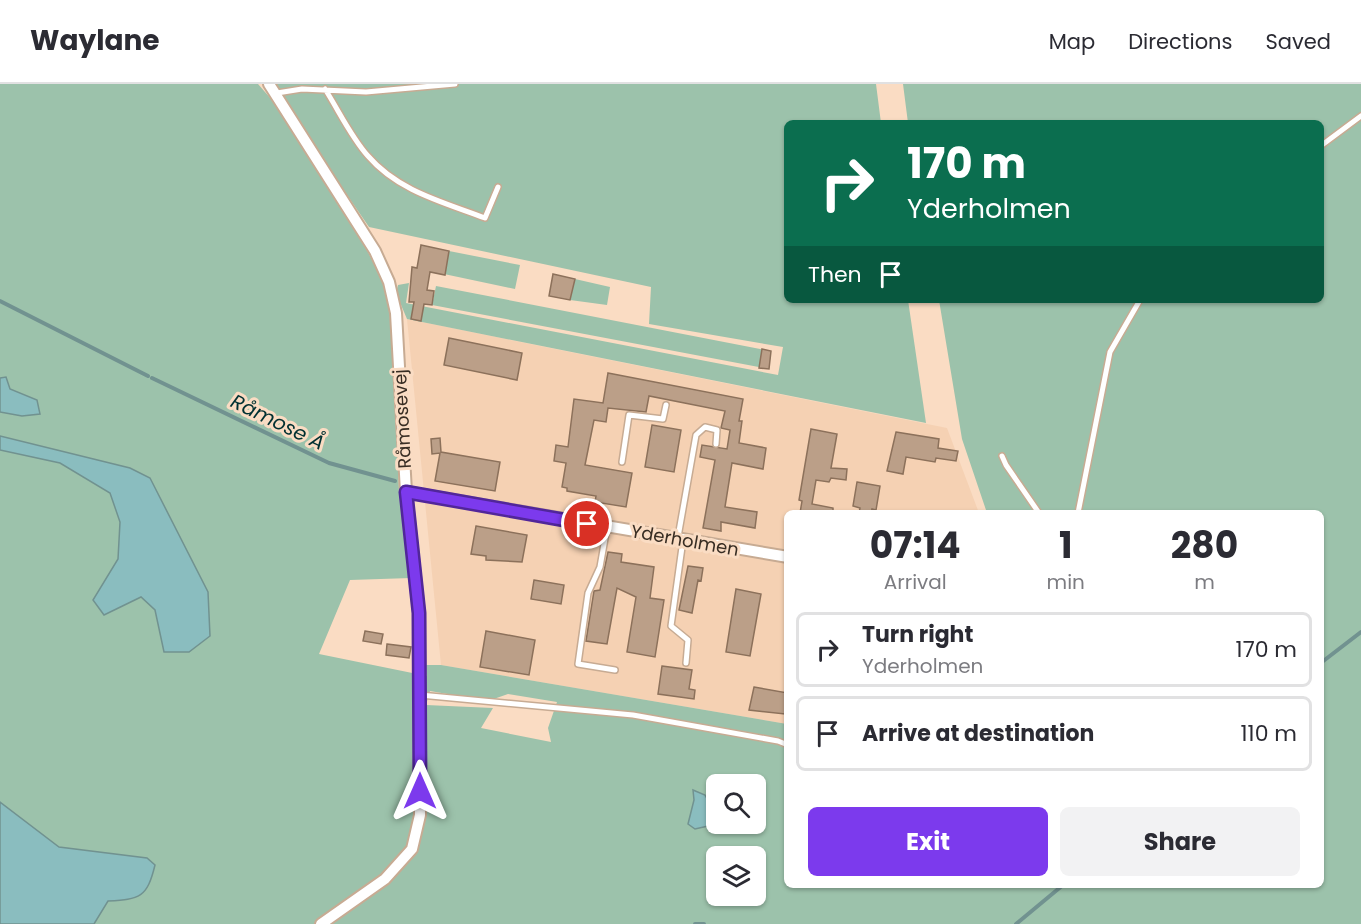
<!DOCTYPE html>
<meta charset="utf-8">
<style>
:root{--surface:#fff;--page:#f2f2f3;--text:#2b2b33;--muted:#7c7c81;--line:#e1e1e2;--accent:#7c3aed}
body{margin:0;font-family:Poppins,sans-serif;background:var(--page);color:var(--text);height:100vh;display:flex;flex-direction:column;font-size:22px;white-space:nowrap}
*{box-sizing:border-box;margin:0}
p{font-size:20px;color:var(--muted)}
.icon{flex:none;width:33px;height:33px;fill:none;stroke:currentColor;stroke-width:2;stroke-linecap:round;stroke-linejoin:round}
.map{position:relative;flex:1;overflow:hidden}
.details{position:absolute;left:784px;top:426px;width:540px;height:378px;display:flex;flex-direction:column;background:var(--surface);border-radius:9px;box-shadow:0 2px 4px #0004}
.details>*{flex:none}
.top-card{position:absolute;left:784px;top:36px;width:540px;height:183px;border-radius:9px;box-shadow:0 2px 4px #0004;background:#0b6e4f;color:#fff;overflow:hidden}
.buttons{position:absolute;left:706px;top:690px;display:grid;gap:12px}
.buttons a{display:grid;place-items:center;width:60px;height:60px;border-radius:9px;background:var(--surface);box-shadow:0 2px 4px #0004;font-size:30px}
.pin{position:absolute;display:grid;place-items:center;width:51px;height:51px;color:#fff;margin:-26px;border:3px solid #fff;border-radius:50%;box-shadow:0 2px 6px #0007}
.me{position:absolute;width:66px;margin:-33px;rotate:0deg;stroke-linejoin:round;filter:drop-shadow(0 0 4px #0008)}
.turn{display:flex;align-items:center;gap:21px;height:126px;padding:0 24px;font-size:27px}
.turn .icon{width:78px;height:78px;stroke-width:2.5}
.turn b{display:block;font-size:42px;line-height:51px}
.then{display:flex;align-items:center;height:57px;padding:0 24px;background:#0003;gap:12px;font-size:22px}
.eta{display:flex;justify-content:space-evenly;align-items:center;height:102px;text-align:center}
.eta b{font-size:36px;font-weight:700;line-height:42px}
.cta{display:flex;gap:12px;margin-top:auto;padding:12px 24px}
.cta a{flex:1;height:69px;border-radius:9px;background:var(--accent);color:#fff;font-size:24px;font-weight:700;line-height:69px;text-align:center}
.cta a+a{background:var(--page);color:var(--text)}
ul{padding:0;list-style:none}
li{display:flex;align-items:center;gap:18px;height:75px;margin:0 12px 9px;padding:0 12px;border:3px solid var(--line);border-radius:9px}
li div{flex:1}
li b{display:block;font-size:22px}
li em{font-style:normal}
header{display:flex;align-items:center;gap:36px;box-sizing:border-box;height:84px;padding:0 30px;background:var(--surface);border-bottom:2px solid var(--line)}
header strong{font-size:28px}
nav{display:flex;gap:33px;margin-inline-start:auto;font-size:21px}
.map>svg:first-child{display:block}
.built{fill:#f5d1b3}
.green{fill:#9cc2ab;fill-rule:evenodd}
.water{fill:#8abdbf;stroke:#719290;stroke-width:1.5}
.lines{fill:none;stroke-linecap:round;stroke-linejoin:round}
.stream{stroke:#719290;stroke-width:4}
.building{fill:#bb9f88;stroke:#8c715b;stroke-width:1.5}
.lane-casing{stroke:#c7ab93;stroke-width:8}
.street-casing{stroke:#c7ab93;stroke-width:14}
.lane{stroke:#fff;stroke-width:5}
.street{stroke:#fff;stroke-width:10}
.route-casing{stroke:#51269a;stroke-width:15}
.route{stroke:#7c3aed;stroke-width:10}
.labels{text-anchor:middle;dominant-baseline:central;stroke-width:6;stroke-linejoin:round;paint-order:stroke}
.street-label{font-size:18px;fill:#382d23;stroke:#fadcc3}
.water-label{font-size:20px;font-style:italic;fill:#003032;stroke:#fadcc3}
</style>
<header>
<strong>Waylane</strong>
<nav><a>Map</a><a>Directions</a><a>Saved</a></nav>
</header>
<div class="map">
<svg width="1361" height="840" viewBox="0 0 1361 840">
<rect width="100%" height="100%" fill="#fadcc3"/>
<!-- built -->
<path class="built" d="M 407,235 L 947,344 L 979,429 L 788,429 L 787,640 L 441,581 Z"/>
<!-- green -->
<path class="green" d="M 0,0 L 258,0 L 272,16 L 368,168 L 383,198 L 390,230 L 399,406 L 411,494 L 350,496 L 319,570 L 427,592 L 426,581 L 441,581 L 787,640 L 788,801 L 1322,801 L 1322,429 L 987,429 L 962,355 L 939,216 L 1322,216 L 1322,39 L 908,39 L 903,0 L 1361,0 L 1361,840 L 0,840 ZM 430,607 L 488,617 L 508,610 L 557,618 L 548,644 L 551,658 L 481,644 L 493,624 L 426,621 ZM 717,700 L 756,700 L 756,740 L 717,740 ZM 717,772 L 756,772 L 756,812 L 717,812 Z
M 271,0 L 876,0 L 881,39 L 788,39 L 788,216 L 908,216 L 926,339 L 407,235 L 396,209 L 398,201 L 409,199 L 406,219 L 778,291 L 783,263 L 649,240 L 651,203 L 369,143 Z
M 449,167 L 520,181 L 515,205 L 444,190 Z
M 575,195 L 610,203 L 607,221 L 570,216 Z
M 436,202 L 771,267 L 769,285 L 432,221 Z"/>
<!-- water -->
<path class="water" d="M 6,293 L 10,305 L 37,316 L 40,330 L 22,332 L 0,328 L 0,294 Z
M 0,352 L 130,384 L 150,394 L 208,508 L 210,552 L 189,568 L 164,568 L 155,526 L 141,513 L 104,531 L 93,516 L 118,475 L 120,438 L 110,409 L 60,379 L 0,366 Z
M 693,706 L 705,711 L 716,730 L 708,742 L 695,745 L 688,740 L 694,716 Z
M 0,718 L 59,763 L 147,774 L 155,781 C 147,814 140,815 108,817 L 94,840 L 0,840 Z"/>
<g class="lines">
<!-- stream -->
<path class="stream" d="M 0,217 L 148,292
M 152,294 L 329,379 L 395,397
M 1322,578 L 1361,548
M 695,840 L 704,840
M 1016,840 L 1063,801"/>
</g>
<!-- building -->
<path class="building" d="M 421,161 L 449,167 L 445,191 L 430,188 L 427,206 L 434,207 L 432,221 L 424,220 L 421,237 L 411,235 L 414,218 L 409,218 L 412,183 L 417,184 Z
M 553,190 L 575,195 L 570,216 L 549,212 Z
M 449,254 L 522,269 L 517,296 L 444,281 Z
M 762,265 L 771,267 L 769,285 L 759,284 Z
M 608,289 L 743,315 L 739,337 L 742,337 L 739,359 L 766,364 L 763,385 L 732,379 L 725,423 L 757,428 L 755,444 L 721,438 L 721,447 L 703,444 L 715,376 L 700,373 L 702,361 L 727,365 L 730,346 L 721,344 L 725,327 L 649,312 L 646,328 L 608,324 L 606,338 L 594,336 L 585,381 L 632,389 L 626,423 L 595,418 L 596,412 L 567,407 L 567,404 L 562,403 L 566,379 L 554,377 L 556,361 L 568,363 L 574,315 L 603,319 Z
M 652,341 L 681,346 L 674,388 L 645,383 Z
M 811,345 L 837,350 L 831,384 L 847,385 L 846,396 L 831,394 L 829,398 L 816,396 L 812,420 L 833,424 L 833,429 L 800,429 L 802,417 L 799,416 Z
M 896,348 L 939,355 L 938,364 L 958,367 L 956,377 L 936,374 L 935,378 L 906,373 L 903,390 L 887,387 Z
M 440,354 L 441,368 L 500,378 L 495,407 L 435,397 L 440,369 L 432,370 L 431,355 Z
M 857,398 L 880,402 L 876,426 L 872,425 L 871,429 L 859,429 L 860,424 L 853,422 Z
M 476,442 L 527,451 L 522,478 L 486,476 L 486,472 L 471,470 Z
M 608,468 L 622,470 L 621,478 L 654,483 L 650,514 L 664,516 L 655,573 L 627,568 L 636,513 L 617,504 L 607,560 L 586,557 L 594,507 L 600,506 Z
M 688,482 L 703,484 L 701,497 L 698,496 L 692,529 L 679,526 Z
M 534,496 L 564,501 L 561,520 L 531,515 Z
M 736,505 L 761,510 L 750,572 L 726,568 Z
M 365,547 L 383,550 L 381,560 L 363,557 Z
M 486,547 L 535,556 L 529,591 L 480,583 Z
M 387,560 L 411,563 L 409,574 L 386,571 Z
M 662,582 L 692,586 L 689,605 L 695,606 L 694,615 L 658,610 Z
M 754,603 L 788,609 L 785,630 L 749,626 Z"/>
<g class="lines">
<defs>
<path id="lane" d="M 325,5 C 339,27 351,53 368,72 C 398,107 443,118 485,134 L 498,103
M 277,9 L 302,5 L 366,8 L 455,0
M 1322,61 L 1361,32
M 1002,372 L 1006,381 L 1039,429
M 622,378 L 629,331 L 663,335 L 666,321
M 1078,429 L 1110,268 L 1140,216
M 607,443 L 600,483 L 588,509 L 578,580 L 615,586
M 678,453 L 696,351 L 705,343 L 717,346 L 716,360
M 683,456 L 671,542 L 688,556 L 686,579
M 420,611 L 633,631 L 778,657 L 788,661"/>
<path id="street" d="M 269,0 L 375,167 L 389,198 L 396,229 L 406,408 L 419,529 L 420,731 L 412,765 L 385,795 L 321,840
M 406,408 L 788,473"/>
</defs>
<!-- lane casing -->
<use href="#lane" class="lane-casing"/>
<!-- street casing -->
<use href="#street" class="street-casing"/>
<!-- lane -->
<use href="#lane" class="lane"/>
<!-- street -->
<use href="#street" class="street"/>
</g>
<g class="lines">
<defs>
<path id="route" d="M 420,707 L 419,529 L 406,408 L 587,440"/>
</defs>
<!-- route casing -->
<use href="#route" class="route-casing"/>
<!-- route -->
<use href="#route" class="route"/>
</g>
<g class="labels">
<!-- street labels -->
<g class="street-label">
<text transform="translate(402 335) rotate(-93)">Råmosevej</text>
<text transform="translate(685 456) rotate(10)">Yderholmen</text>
</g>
<!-- water labels -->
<g class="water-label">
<text transform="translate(278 338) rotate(26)">Råmose Å</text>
</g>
</g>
</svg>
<div class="buttons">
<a><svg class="icon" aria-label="search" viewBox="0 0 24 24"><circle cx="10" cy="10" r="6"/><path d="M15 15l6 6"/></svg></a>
<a><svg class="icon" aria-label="layers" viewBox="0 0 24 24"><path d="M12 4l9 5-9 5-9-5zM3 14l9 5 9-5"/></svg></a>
</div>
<div class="pin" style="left:587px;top:440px;background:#d93025"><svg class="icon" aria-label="arrive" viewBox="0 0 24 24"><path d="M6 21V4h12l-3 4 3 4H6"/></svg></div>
<svg class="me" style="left:420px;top:707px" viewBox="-20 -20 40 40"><path d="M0-17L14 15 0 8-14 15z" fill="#7c3aed" stroke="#fff" stroke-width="4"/></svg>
<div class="top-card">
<div class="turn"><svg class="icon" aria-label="right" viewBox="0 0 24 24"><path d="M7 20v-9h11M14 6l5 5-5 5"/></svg><div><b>170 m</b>Yderholmen</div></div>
<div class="then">Then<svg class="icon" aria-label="arrive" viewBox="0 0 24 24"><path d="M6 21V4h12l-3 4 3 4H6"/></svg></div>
</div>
<section class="details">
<div class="eta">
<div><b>07:14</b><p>Arrival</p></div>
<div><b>1</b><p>min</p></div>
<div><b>280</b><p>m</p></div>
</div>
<ul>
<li><svg class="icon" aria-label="right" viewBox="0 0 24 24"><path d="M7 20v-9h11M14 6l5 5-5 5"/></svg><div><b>Turn right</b><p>Yderholmen</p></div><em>170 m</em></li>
<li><svg class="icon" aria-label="arrive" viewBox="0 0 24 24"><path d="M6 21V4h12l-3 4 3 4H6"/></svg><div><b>Arrive at destination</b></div><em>110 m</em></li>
</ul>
<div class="cta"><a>Exit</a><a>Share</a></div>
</section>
</div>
